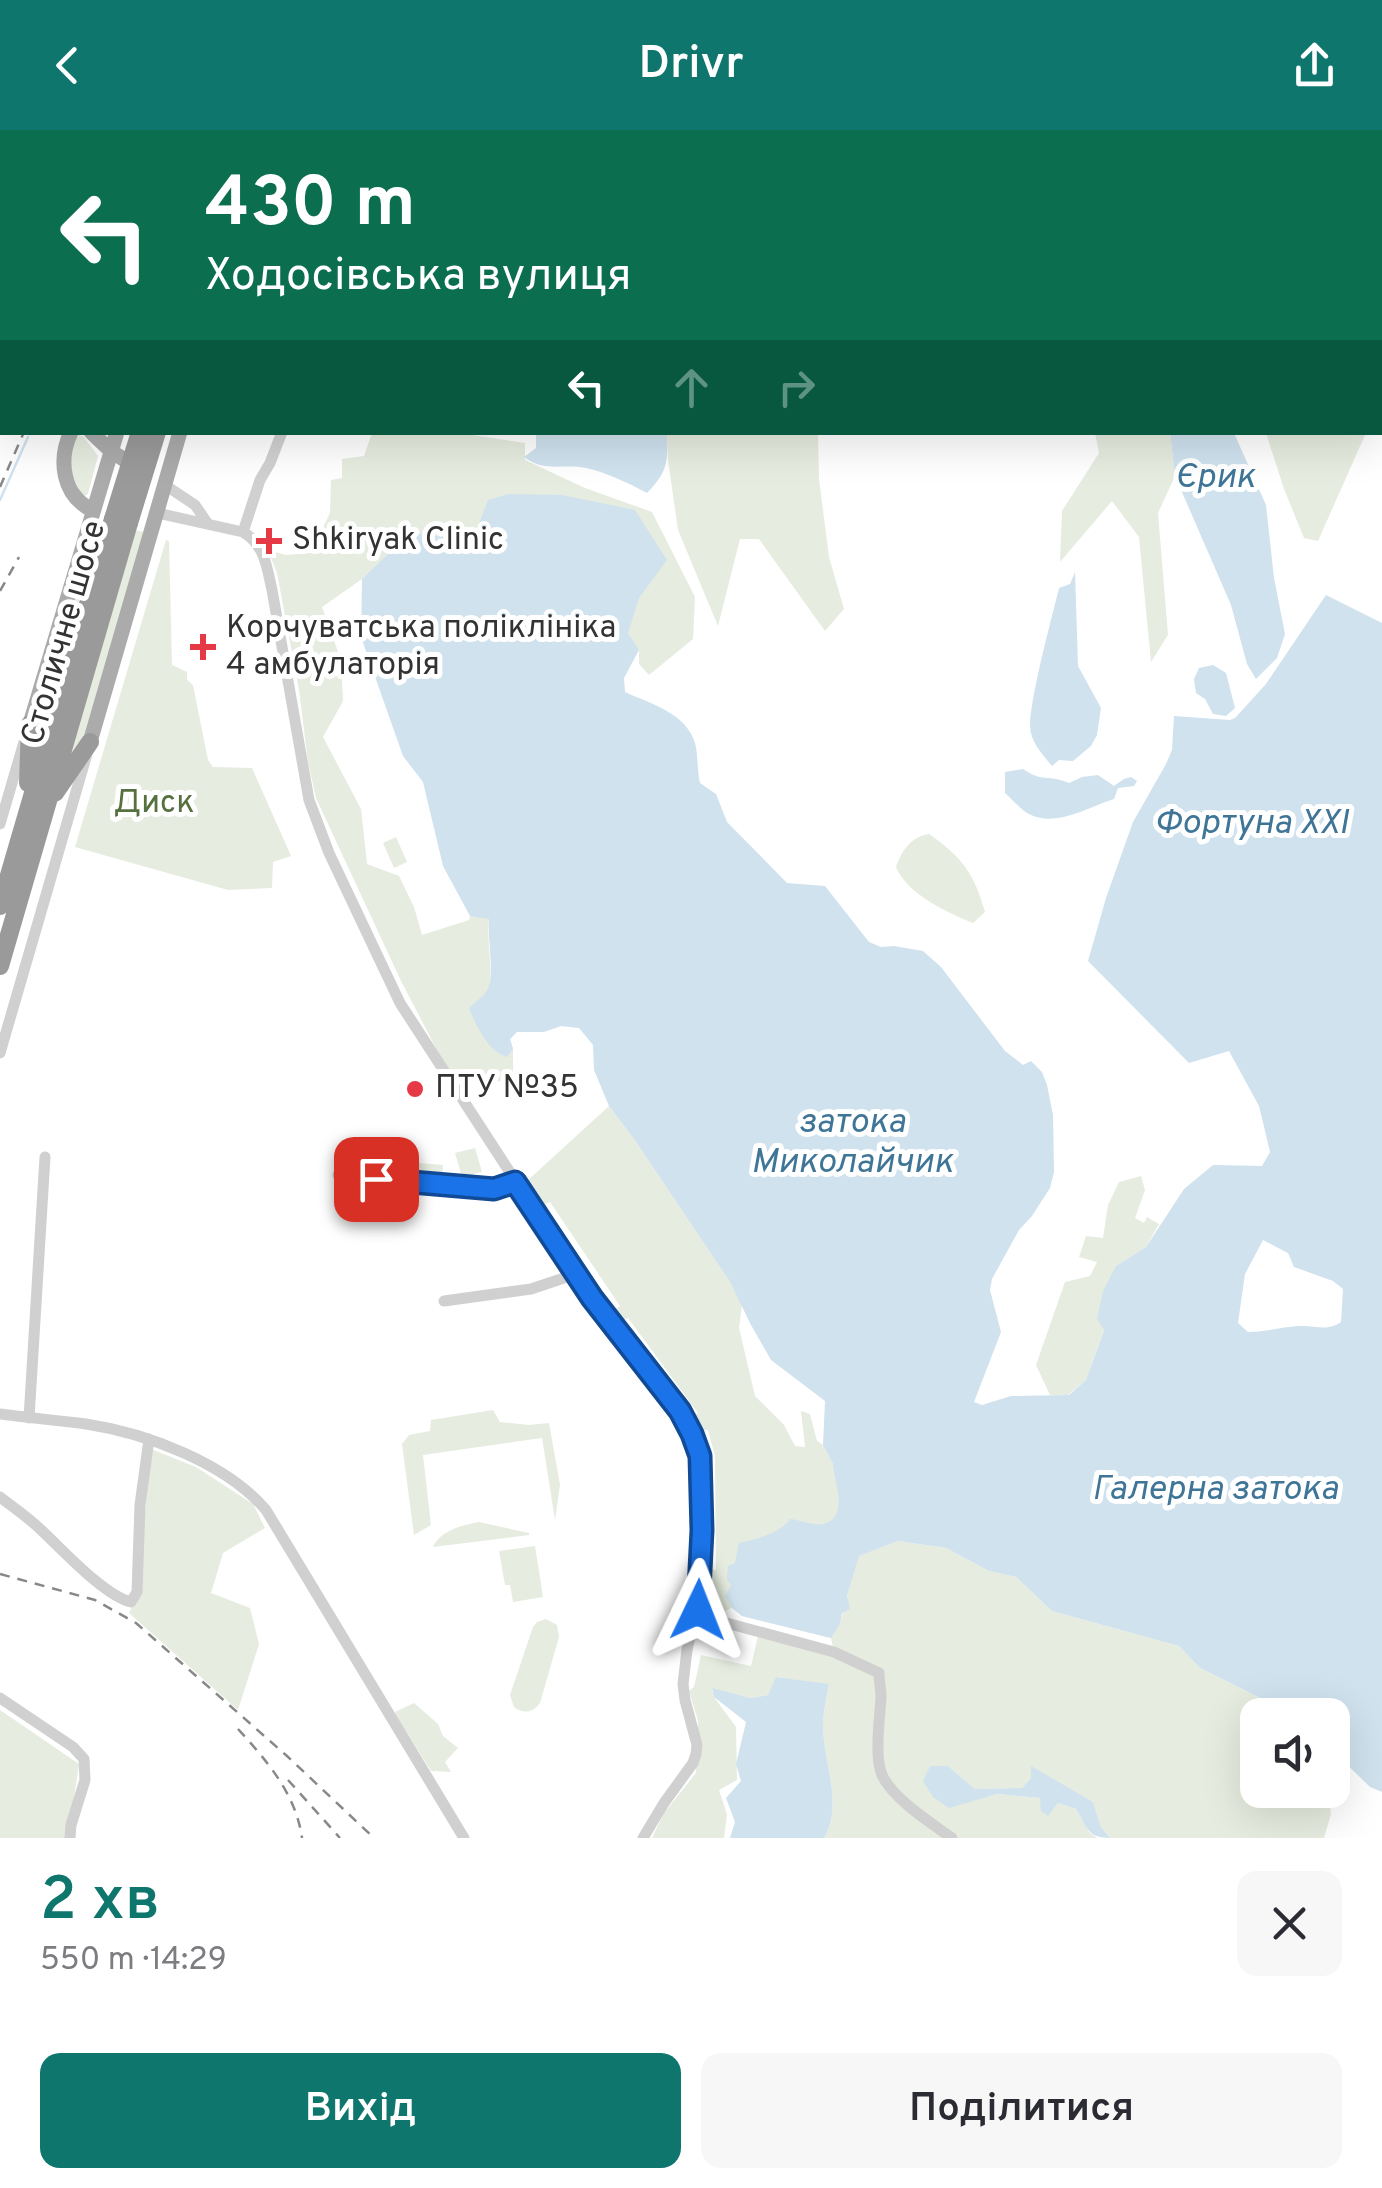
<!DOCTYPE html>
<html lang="uk">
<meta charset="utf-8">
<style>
:root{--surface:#fff;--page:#f7f7f7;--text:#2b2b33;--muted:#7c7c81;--accent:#0f766e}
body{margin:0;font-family:Overpass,sans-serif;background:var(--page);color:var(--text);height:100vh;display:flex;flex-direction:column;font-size:38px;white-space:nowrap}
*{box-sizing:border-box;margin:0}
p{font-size:32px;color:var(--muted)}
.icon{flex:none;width:55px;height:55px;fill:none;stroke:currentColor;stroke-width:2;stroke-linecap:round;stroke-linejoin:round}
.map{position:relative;height:1708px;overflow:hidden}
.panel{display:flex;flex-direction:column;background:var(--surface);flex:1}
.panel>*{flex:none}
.guide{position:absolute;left:0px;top:0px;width:1382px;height:305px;box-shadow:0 10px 40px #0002;background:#0b6e4f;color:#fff;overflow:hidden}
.fabs{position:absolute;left:1240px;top:1568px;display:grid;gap:20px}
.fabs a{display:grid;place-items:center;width:110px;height:110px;border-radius:20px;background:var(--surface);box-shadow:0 10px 40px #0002;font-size:50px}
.pin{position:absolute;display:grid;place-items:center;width:85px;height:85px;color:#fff;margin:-42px;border-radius:20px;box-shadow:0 5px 15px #0006}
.me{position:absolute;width:110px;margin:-55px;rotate:2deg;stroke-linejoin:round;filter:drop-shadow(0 0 8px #0008)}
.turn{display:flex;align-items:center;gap:35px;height:210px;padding:0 40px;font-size:45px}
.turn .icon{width:130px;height:130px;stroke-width:2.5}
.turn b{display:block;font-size:70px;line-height:85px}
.lanes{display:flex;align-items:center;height:95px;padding:0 40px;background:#0003;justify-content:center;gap:50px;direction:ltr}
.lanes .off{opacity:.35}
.round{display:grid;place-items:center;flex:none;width:105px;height:105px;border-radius:20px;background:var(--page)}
.summary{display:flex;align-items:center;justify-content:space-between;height:170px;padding:0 40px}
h1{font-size:60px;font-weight:600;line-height:75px;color:var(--accent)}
.primary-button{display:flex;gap:20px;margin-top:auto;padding:20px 40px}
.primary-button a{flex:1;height:115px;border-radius:20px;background:var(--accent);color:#fff;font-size:40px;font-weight:600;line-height:115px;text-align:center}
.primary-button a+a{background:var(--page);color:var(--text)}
header{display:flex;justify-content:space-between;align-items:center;height:130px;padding:0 40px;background:var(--accent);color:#fff;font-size:45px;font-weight:600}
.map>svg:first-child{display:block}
.green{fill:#e6ecdf}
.water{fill:#cfe2ee;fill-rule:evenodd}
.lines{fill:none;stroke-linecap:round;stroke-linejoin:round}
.stream{stroke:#cfe2ee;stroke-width:2.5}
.minor{stroke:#d0d0d0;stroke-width:11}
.major{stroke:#ababab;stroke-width:15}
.highway{stroke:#9a9a9a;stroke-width:18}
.rail{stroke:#888;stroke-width:2.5;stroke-dasharray:10 8;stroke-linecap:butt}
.highway-bridge{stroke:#9a9a9a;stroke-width:18}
.route-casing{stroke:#114b97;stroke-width:25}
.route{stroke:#1a73e8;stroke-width:18}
.poi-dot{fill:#e63946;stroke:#fff;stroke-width:4}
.labels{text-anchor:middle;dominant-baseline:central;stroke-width:10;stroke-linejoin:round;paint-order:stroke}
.poi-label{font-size:32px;fill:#333;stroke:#fff;text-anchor:start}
.street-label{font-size:32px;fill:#333;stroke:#fff}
.park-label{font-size:32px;fill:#56703f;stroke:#fff}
.water-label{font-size:35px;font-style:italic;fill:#3f7597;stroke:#fff}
</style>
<header><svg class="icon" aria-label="back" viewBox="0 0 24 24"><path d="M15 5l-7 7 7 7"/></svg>Drivr<svg class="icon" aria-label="share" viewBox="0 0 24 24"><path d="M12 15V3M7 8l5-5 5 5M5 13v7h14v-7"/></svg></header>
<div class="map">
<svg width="1382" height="1708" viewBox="0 0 1382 1708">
<rect width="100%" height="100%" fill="#fff"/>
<!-- green -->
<path class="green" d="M 372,303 L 459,303 L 525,313 L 525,330 L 585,358 L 652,382 L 695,467 L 693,509 L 649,545 L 639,534 L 639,520 L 474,408 L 470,412 L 421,403 L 399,413 L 362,449 L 322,477 L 341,530 L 343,571 L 323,607 L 361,679 L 367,734 L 399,746 L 414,777 L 422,805 L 469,790 L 470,786 L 489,788 C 486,813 494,837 488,861 L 513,906 L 510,909 L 513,919 L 513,954 L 478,947 L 450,945 L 401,851 L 316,668 L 308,632 L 299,560 L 277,443 L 268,420 L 286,425 L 311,423 L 330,383 L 331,350 L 342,348 L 342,329 L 364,326 Z
M 667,303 L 818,303 L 819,349 L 829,427 L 844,479 L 825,501 L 759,409 L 740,409 L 718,496 L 678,400 L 668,330 Z
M 1095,303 L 1170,303 L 1175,346 L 1158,383 L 1168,505 L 1151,532 L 1139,407 L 1112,371 L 1060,432 L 1062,381 L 1099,323 Z
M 1364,303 L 1365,305 L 1318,411 L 1304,408 L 1284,359 L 1266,303 Z
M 78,305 L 83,306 L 98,326 L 88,364 L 83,367 L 69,339 L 75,309 Z
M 96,390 L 104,392 L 37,622 L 35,591 Z
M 135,400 L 144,402 L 86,604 L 68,630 Z
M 166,410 L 169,411 L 172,535 L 187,542 L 187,550 L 193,555 L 208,630 L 213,637 L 252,638 L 291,726 L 273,732 L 272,758 L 228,760 L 75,717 Z
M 929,704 C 962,727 974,743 985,782 L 973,793 C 948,783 907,764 896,737 C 902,721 910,707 929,704 Z
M 396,707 L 407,732 L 394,738 L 383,713 Z
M 609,976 L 634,1009 L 730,1152 L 742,1175 L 739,1198 L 755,1266 L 784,1295 L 795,1316 L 805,1317 L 801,1281 L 810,1284 L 817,1311 L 823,1315 L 833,1334 L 853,1391 L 840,1493 L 858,1426 L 898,1411 L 946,1418 L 989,1441 L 1016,1447 L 1052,1481 L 1179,1516 L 1200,1538 L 1282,1579 L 1287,1585 L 1258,1585 L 1258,1660 L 1328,1660 L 1331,1684 L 1324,1708 L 1110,1708 L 1101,1697 L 1093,1672 L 1031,1637 L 1031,1648 L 1022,1658 L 975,1659 L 948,1636 L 930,1636 L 924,1651 L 948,1677 L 997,1664 L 1041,1668 L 1048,1685 L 1058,1673 L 1076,1679 L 1089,1702 L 1097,1708 L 824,1708 C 844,1675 823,1631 823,1595 C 823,1582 827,1568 829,1555 L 777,1547 L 768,1565 L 750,1568 L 712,1559 L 714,1567 L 736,1597 L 737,1650 L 719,1660 L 727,1684 L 724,1708 L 652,1708 L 664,1683 L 696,1643 L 698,1591 L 689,1561 L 694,1557 L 701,1525 L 751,1536 L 758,1506 L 834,1522 L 831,1508 L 742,1486 L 732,1478 L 725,1481 L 706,1476 L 708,1440 L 716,1440 L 715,1326 L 708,1300 L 700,1301 L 692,1288 L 698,1283 L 628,1188 L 621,1192 L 613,1181 L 620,1176 L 550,1072 L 542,1076 L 527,1051 Z
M 475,1018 L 482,1042 L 462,1047 L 455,1023 Z
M 384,1030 L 443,1035 L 442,1048 L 382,1042 Z
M 1141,1046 L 1145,1060 L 1135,1088 L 1144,1093 L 1147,1087 L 1159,1094 L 1146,1117 L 1116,1136 L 1104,1199 L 1086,1250 L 1068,1265 L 1050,1265 L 1036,1235 L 1065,1152 L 1090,1146 L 1097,1132 L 1079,1127 L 1086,1106 L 1103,1108 L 1108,1075 L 1119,1052 Z
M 493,1280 L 500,1292 L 529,1295 L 549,1293 L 560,1355 L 555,1390 L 542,1308 L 423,1325 L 431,1395 L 414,1405 L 402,1314 L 409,1305 L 430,1301 L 431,1290 Z
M 151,1319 L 196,1337 L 253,1374 L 265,1398 L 223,1423 L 211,1463 L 250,1478 L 259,1514 L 238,1580 L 129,1483 L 137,1467 Z
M 479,1392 L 529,1403 L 529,1405 L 433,1417 C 440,1401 462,1395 479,1392 Z
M 535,1416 L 543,1467 L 513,1472 L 510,1455 L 505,1455 L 499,1421 Z
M 546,1489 L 557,1495 L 559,1507 L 540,1573 C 533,1583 523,1584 514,1577 L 510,1565 L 533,1497 L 537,1492 Z
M 414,1573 L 438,1594 L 443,1606 L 458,1618 L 445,1632 L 451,1642 L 431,1641 L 397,1587 L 395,1582 Z
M 0,1580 L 79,1634 L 68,1708 L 0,1708 Z"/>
<!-- water -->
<path class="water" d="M 532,303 L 667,303 C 668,331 668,342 647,363 C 628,353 608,343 586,338 C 563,333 545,343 524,327 L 536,318 L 536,305 Z
M 1170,303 L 1234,303 L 1266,375 L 1274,448 L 1285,504 L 1277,528 L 1256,549 L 1247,534 L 1231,475 L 1175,346 Z
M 509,364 L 562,365 L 635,380 L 667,430 L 639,468 L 628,503 L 639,520 L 624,548 L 625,562 C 651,574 686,583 695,613 C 698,623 697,640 700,653 L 716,664 L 727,692 L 787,753 L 825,756 L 869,812 L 881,817 L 894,816 L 923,821 L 941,837 L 1005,921 L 1023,935 L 1031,931 L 1042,942 L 1047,955 L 1053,985 L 1054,1042 L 1050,1058 L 1032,1086 L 1019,1100 L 992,1149 L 990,1160 L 1001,1202 L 974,1272 L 982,1275 L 1011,1266 L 1069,1265 L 1086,1250 L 1104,1200 L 1097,1189 L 1103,1161 L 1116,1136 L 1146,1117 L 1184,1059 L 1213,1035 L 1262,1036 L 1270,1022 L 1259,976 L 1229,921 L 1189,933 L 1088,831 L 1106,768 L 1133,692 L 1166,634 L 1172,620 L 1174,586 L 1230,590 L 1235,588 L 1266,554 L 1326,465 L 1382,493 L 1382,1662 L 1370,1657 L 1333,1621 L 1332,1585 L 1287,1585 L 1282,1579 L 1200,1538 L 1179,1516 L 1052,1481 L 1016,1447 L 989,1441 L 946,1418 L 898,1411 L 859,1426 L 847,1466 L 850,1479 L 842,1483 L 840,1494 L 831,1508 L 742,1486 L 732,1478 L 725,1466 L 731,1455 L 727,1450 L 728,1436 L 735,1433 L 739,1413 C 755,1410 781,1403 790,1389 C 800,1390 815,1396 823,1394 C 851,1387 833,1349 833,1334 L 823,1315 L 825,1271 L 771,1230 L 751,1195 L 730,1152 L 634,1009 L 609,976 L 594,940 L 593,915 L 579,898 L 561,896 L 544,902 L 517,902 L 510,909 L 513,919 L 507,927 C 487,920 478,898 469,879 C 474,872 481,869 486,862 C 496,848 487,808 489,789 L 470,786 L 443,736 L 423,652 L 403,626 L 361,507 L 362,449 L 399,413 L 421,403 L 470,412 C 475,406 484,380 488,370 ZM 1263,1110 L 1288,1123 L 1294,1137 L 1333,1151 L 1343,1159 L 1341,1192 C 1327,1202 1315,1195 1299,1196 C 1281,1197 1266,1202 1248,1202 L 1238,1193 L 1245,1144 Z
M 1075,442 L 1078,536 L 1101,578 L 1097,605 L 1091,616 L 1073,631 L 1059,630 L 1052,636 C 1044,626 1034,616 1031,603 C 1025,585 1053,484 1059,458 L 1070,454 Z
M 1213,535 L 1226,543 L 1235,578 L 1226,586 L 1213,584 L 1205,569 L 1196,563 L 1194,549 L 1199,538 Z
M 1023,639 C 1043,653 1048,644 1069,653 L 1082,647 L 1098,645 L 1114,656 L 1124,649 L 1131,647 L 1137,651 L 1134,656 L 1118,658 L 1114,669 C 1088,677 1056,698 1029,684 C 1021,680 1012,669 1005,663 L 1005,642 Z
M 776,1547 L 829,1554 C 827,1567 823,1582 823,1595 C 823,1631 844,1675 824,1708 L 730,1708 L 735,1692 L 726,1668 L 741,1651 L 736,1634 L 746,1592 L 714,1567 L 712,1558 L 750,1568 L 768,1565 Z
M 930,1636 L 948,1636 L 975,1659 L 1022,1658 L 1031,1648 L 1031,1636 L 1093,1672 L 1101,1697 L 1110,1708 C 1087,1708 1087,1697 1076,1679 L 1058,1673 L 1048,1686 L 1041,1681 L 1040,1668 L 997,1664 L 949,1678 L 933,1667 L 923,1651 Z"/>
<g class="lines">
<!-- stream -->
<path class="stream" d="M 0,92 L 2,94
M 30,304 L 32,302
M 0,370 L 28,307"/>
<!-- minor -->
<path class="minor" d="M 120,2 L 121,0
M 291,2 L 292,0
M 351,2 L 352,0
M 0,291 L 2,285
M 165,355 L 195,375 L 208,394
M 157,383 L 243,402 C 265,415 267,438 272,460 L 309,670 L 329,723 L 400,873 L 576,1144 L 680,1281 L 693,1303 L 700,1326 L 702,1348 L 700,1464 L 687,1520 L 683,1554 L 685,1570 L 697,1615 L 696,1624 L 693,1633 L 664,1673 L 643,1708
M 243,402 L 260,350 L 270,333 L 282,302
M 0,694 L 24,612
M 0,923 L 87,624
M 338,1045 L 495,1059 L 515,1052
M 444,1171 L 531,1159 L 576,1144
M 0,1284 C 28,1288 57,1290 86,1294 C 146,1303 226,1333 266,1380 L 464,1708
M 29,1288 L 45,1027
M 0,1367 C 13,1377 26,1386 38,1397 C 60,1417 104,1466 131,1472 L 137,1462 L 140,1375 L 149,1309
M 697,1485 L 834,1522 L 879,1543 C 879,1551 881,1559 881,1567 C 880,1587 874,1626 882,1645 C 893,1669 931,1693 952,1708
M 0,1568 L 73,1617 L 84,1629 L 85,1650 L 71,1695 L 70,1708"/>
<!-- major -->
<path class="major" d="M 0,210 L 2,212
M 71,302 C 58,330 62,365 92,380
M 91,302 L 111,321 L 140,340
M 30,594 L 117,302
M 90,612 L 180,302"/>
<!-- highway -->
<path class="highway" d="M 241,2 L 242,0
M 258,2 L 259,0
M 28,653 L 30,594
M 55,663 L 90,612
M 0,776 L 113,389
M 0,836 L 129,393"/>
<!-- rail -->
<path class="rail" d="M 155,2 L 156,0
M 0,357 L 24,302
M 0,461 L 19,427
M 0,1444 L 95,1470 L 136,1493 L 287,1626 L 374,1708
M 238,1599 C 267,1631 296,1664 302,1708
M 288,1650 L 340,1708"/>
<!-- highway-bridge -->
<path class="highway-bridge" d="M 113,389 L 140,302
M 129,393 L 157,302"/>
</g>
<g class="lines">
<defs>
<path id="route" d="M 376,1049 L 494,1059 L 515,1052 L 592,1168 L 680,1281 L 692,1304 L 700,1326 L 702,1400 L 698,1480"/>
</defs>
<!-- route casing -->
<use href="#route" class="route-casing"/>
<!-- route -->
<use href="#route" class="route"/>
</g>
<!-- markers -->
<g class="poi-dot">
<path d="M264 396h10v10h10v10h-10v10h-10v-10h-10v-10h10z"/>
<path d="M198 502h10v10h10v10h-10v10h-10v-10h-10v-10h10z"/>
<circle cx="415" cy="959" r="10"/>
</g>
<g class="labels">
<!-- poi labels -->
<g class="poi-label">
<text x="292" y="411">Shkiryak Clinic</text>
<text x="226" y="499">Корчуватська поліклініка<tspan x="226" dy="37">4 амбулаторія</tspan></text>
<text x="435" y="959">ПТУ №35</text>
</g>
<!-- street labels -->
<g class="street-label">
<text transform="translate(65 503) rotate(-74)">Столичне шосе</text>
</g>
<!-- park labels -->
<g class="park-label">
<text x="154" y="674">Диск</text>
</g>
<!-- water labels -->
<g class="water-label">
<text x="1215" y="348">Єрик</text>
<text x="1251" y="694">Фортуна XXI</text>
<text x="852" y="993">затока<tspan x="852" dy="40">Миколайчик</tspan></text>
<text x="1215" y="1360">Галерна затока</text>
</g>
</g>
</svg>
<div class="fabs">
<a><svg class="icon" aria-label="sound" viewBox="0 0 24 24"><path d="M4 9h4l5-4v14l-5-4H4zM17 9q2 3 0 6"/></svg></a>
</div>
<div class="pin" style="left:376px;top:1049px;background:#d93025"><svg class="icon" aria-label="arrive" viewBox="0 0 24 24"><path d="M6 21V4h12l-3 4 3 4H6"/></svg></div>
<svg class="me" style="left:698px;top:1480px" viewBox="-20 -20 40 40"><path d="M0-17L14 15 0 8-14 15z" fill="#1a73e8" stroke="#fff" stroke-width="4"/></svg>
<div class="guide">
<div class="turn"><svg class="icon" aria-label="left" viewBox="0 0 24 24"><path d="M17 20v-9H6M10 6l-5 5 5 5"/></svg><div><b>430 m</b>Ходосівська вулиця</div></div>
<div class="lanes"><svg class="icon" aria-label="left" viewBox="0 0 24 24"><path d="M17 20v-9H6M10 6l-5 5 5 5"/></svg><svg class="icon off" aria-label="ahead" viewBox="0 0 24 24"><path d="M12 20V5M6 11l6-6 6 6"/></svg><svg class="icon off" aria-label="right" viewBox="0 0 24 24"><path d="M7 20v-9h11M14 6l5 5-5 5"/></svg></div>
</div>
</div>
<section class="panel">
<div class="summary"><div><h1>2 хв</h1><p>550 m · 14:29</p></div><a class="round"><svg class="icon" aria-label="close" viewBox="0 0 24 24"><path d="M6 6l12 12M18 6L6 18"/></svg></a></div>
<div class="primary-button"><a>Вихід</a><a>Поділитися</a></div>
</section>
